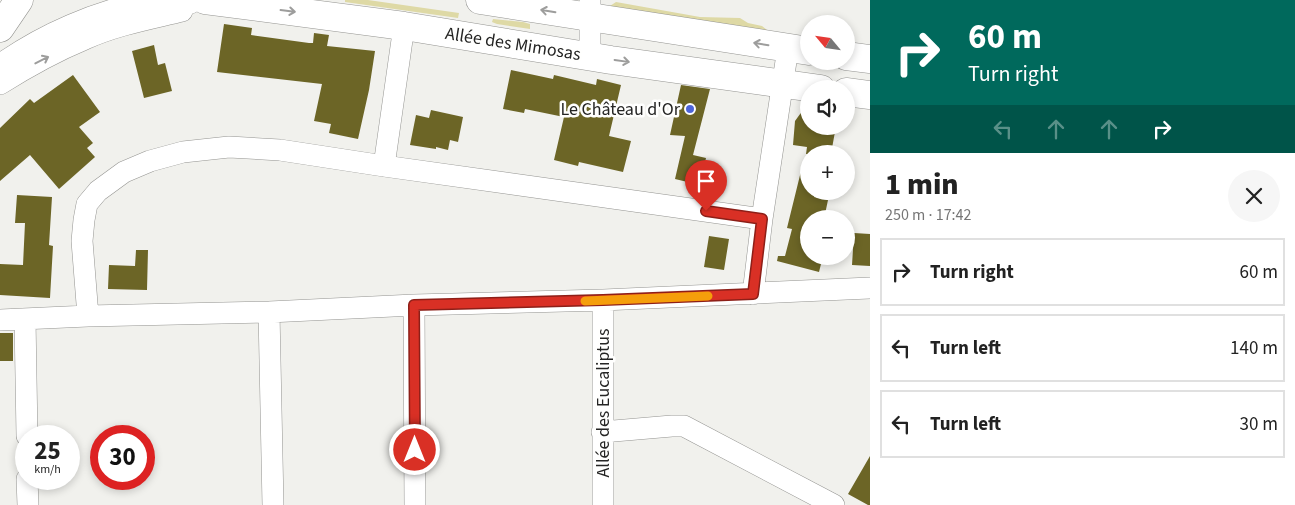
<!DOCTYPE html>
<meta charset="utf-8">
<style>
:root{--surface:#fff;--page:#f6f6f6;--text:#222;--muted:#767676;--line:#e0e0e0}
body{margin:0;font-family:"Source Sans 3",sans-serif;background:var(--page);color:var(--text);height:100vh;display:flex;flex-direction:column;font-size:19px;white-space:nowrap}
*{box-sizing:border-box;margin:0}
p{font-size:16px;color:var(--muted)}
.icon{flex:none;width:28px;height:28px;fill:none;stroke:currentColor;stroke-width:2;stroke-linecap:round;stroke-linejoin:round}
.map{position:relative;flex:1;overflow:hidden}
.details{display:flex;flex-direction:column;background:var(--surface);width:425px}
.details>*{flex:none}
.top-card{background:#00695c;color:#fff;overflow:hidden}
.needle{width:32px;rotate:299deg}
.tools{position:absolute;left:800px;top:15px;display:grid;gap:10px}
.tools a{display:grid;place-items:center;width:55px;height:55px;border-radius:50%;background:var(--surface);box-shadow:0 2px 8px #0003;font-size:25px}
.speed{position:absolute;left:15px;top:425px;display:flex;gap:10px;font-size:25px;font-weight:700;text-align:center}
.speed>*{display:grid;place-content:center;width:65px;height:65px;border-radius:50%;background:var(--surface);box-shadow:0 2px 8px #0003;line-height:1}
.speed small{font-size:12px;font-weight:400}
.speed .limit{border:8px solid #d22;background:#fff;color:#111}
.pin{position:absolute;display:grid;place-items:center;width:42px;height:42px;color:#fff;margin:-51px -21px;border-radius:50% 50% 50% 0;rotate:-45deg;box-shadow:0 0 5px #0007}
.pin .icon{rotate:45deg}
.me{position:absolute;width:55px;margin:-28px;rotate:0deg;stroke-linejoin:round;filter:drop-shadow(0 0 4px #0008)}
.turn{display:flex;align-items:center;gap:18px;height:105px;padding:0 15px;font-size:22px}
.turn .icon{width:65px;height:65px;stroke-width:2.5}
.turn b{display:block;font-size:35px;line-height:42px}
.lanes{display:flex;align-items:center;height:48px;padding:0 15px;background:#0003;justify-content:center;gap:25px;direction:ltr}
.lanes .off{opacity:.35}
.round{display:grid;place-items:center;flex:none;width:52px;height:52px;border-radius:26px;background:var(--page)}
.overview{display:flex;align-items:center;justify-content:space-between;height:85px;padding:0 15px}
h1{font-size:30px;font-weight:800;line-height:38px}
ul{padding:0;list-style:none}
li{display:flex;align-items:center;gap:15px;height:68px;margin:0 10px 8px;padding:0 5px;border:2px solid var(--line);border-radius:0px}
li div{flex:1}
li b{display:block;font-size:19px}
li em{font-style:normal}
main{display:flex;flex:1;min-height:0}
.map>svg:first-child{display:block}
.green{fill:#ded9a5}
.building{fill:#6c6526}
.lines{fill:none;stroke-linecap:round;stroke-linejoin:round}
.minor-casing{stroke:#949491;stroke-width:22}
.major-casing{stroke:#949491;stroke-width:29}
.minor{stroke:#fff;stroke-width:21}
.major{stroke:#fff;stroke-width:28}
.oneway{stroke:#9d9d9c}
.route-casing{stroke:#8d1f18;stroke-width:12}
.route{stroke:#d93025;stroke-width:9}
.slow{stroke:#f59e0b;stroke-width:9}
.poi-dot{fill:#4d64d9;stroke:#fffffe;stroke-width:2}
.labels{text-anchor:middle;dominant-baseline:central;stroke-width:5;stroke-linejoin:round;paint-order:stroke}
.street-label{font-size:18px;fill:#252524;stroke:#fffffe}
.poi-label{font-size:18px;fill:#252524;stroke:#fffffe;text-anchor:end}
</style>
<main>
<div class="map">
<svg width="870" height="505" viewBox="0 0 870 505">
<rect width="100%" height="100%" fill="#f1f1ed"/>
<!-- green -->
<path class="green" d="M 345,0 L 368,0 L 459,13 L 458,18 L 345,2 Z
M 616,2 L 700,17 L 740,18 L 748,23 L 762,26 L 767,30 L 765,34 L 614,16 L 610,6 Z
M 493,19 L 523,22 L 530,24 L 530,29 L 497,24 L 492,22 Z"/>
<!-- building -->
<path class="building" d="M 224,24 L 252,28 L 251,35 L 309,43 L 313,43 L 314,33 L 329,35 L 327,46 L 375,51 L 369,90 L 358,139 L 329,133 L 331,124 L 314,121 L 322,84 L 217,72 Z
M 154,45 L 158,65 L 165,63 L 172,91 L 144,98 L 132,51 Z
M 511,70 L 553,79 L 554,75 L 596,85 L 597,79 L 621,85 L 609,136 L 631,141 L 623,172 L 579,162 L 578,166 L 554,160 L 564,117 L 525,109 L 524,113 L 503,109 Z
M 73,75 L 100,112 L 79,127 L 93,143 L 87,148 L 95,157 L 59,189 L 30,155 L 0,181 L 0,128 L 30,99 L 34,103 Z
M 681,85 L 710,89 L 693,155 L 706,158 L 700,185 L 675,179 L 685,136 L 670,135 Z
M 808,103 L 809,126 L 836,126 L 831,154 L 806,154 L 807,147 L 793,145 L 795,121 Z
M 431,110 L 463,117 L 458,142 L 450,140 L 448,150 L 436,147 L 436,149 L 410,145 L 416,115 L 429,118 Z
M 803,163 L 809,164 L 809,191 L 815,192 L 814,197 L 828,200 L 824,219 L 809,219 L 809,256 L 823,256 L 819,272 L 777,261 L 778,256 L 785,256 L 792,229 L 787,228 Z
M 17,195 L 52,197 L 49,245 L 53,246 L 50,298 L 0,295 L 0,264 L 23,265 L 25,223 L 15,223 Z
M 854,233 L 870,234 L 870,266 L 852,265 Z
M 709,236 L 729,239 L 724,270 L 704,267 Z
M 136,250 L 148,250 L 147,290 L 108,289 L 109,265 L 135,266 Z
M 0,333 L 13,333 L 13,361 L 0,361 Z
M 870,456 L 870,505 L 868,505 L 848,494 Z"/>
<g class="lines">
<defs>
<path id="minor" d="M 590,56 L 590,0
M 0,84 C 27,67 56,51 85,39 C 116,25 149,19 182,11
M 384,166 L 404,26
M 753,294 L 762,219 L 788,48
M 414,305 L 415,505
M 269,312 L 273,505
M 88,316 L 82,241 L 84,220 L 87,204 L 98,191 L 124,172 L 150,161 L 183,152 L 229,147 L 280,150 L 384,166 L 762,219
M 25,319 L 27,436
M 0,320 L 88,316 L 269,312 L 414,305 L 603,300 L 870,288
M 602,432 L 672,426 L 684,426 L 834,505
M 27,479 L 28,505
M 603,505 L 603,300"/>
<path id="major" d="M 205,0 L 404,26 L 611,60 L 821,89
M 480,0 L 809,51
M 0,28 L 19,0
M 846,56 L 870,59
M 0,69 C 44,37 98,14 151,4 C 164,2 177,1 189,0
M 846,92 L 870,95"/>
</defs>
<!-- minor casing -->
<use href="#minor" class="minor-casing"/>
<!-- major casing -->
<use href="#major" class="major-casing"/>
<!-- minor -->
<use href="#minor" class="minor"/>
<!-- major -->
<use href="#major" class="major"/>
</g>
<!-- one-way arrows -->
<defs><path id="oneway-shaft" d="M-6 0H5M1.5-3L5.5 0L1.5 3" fill="none" stroke-width="1.6" stroke-linecap="round" stroke-linejoin="round" transform="scale(1.25)"/></defs>
<g class="oneway">
<use href="#oneway-shaft" transform="translate(288 11) rotate(7)"/>
<use href="#oneway-shaft" transform="translate(548 11) rotate(-171)"/>
<use href="#oneway-shaft" transform="translate(761 44) rotate(-171)"/>
<use href="#oneway-shaft" transform="translate(42 60) rotate(-27)"/>
<use href="#oneway-shaft" transform="translate(622 61) rotate(8)"/>
</g>
<g class="lines">
<defs>
<path id="route" d="M 415,450 L 414,305 L 603,300 L 753,294 L 762,219 L 706,211"/>
</defs>
<!-- route casing -->
<use href="#route" class="route-casing"/>
<!-- route -->
<use href="#route" class="route"/>
<!-- slow -->
<path class="slow" d="M 585,301 L 708,296"/>
</g>
<!-- markers -->
<circle class="poi-dot" cx="690" cy="109" r="5"/>
<g class="labels">
<!-- street labels -->
<g class="street-label">
<text transform="translate(513 44) rotate(9)">Allée des Mimosas</text>
<text transform="translate(603 403) rotate(-90)">Allée des Eucaliptus</text>
</g>
<!-- poi labels -->
<g class="poi-label">
<text x="680" y="109">Le Château d'Or</text>
</g>
</g>
</svg>
<div class="tools">
<a><svg class="needle" viewBox="-14 -14 28 28"><path d="M0-13l5 13h-10z" fill="#e53935"/><path d="M0 13l5-13h-10z" fill="#767676"/></svg></a>
<a><svg class="icon" aria-label="sound" viewBox="0 0 24 24"><path d="M4 9h4l5-4v14l-5-4H4zM17 9q2 3 0 6"/></svg></a>
<a>+</a>
<a>−</a>
</div>
<div class="speed"><div>25<small>km/h</small></div><div class="limit">30</div></div>
<div class="pin" style="left:706px;top:211px;background:#d93025"><svg class="icon" aria-label="arrive" viewBox="0 0 24 24"><path d="M6 21V4h12l-3 4 3 4H6"/></svg></div>
<svg class="me" style="left:415px;top:450px" viewBox="-20 -20 40 40"><circle r="17" fill="#d93025" stroke="#fff" stroke-width="3"/><path d="M0-11L8 9 0 5-8 9z" fill="#fff"/></svg>
</div>
<section class="details">
<div class="top-card">
<div class="turn"><svg class="icon" aria-label="right" viewBox="0 0 24 24"><path d="M7 20v-9h11M14 6l5 5-5 5"/></svg><div><b>60 m</b>Turn right</div></div>
<div class="lanes"><svg class="icon off" aria-label="left" viewBox="0 0 24 24"><path d="M17 20v-9H6M10 6l-5 5 5 5"/></svg><svg class="icon off" aria-label="ahead" viewBox="0 0 24 24"><path d="M12 20V5M6 11l6-6 6 6"/></svg><svg class="icon off" aria-label="ahead" viewBox="0 0 24 24"><path d="M12 20V5M6 11l6-6 6 6"/></svg><svg class="icon" aria-label="right" viewBox="0 0 24 24"><path d="M7 20v-9h11M14 6l5 5-5 5"/></svg></div>
</div>
<div class="overview"><div><h1>1 min</h1><p>250 m · 17:42</p></div><a class="round"><svg class="icon" aria-label="close" viewBox="0 0 24 24"><path d="M6 6l12 12M18 6L6 18"/></svg></a></div>
<ul>
<li><svg class="icon" aria-label="right" viewBox="0 0 24 24"><path d="M7 20v-9h11M14 6l5 5-5 5"/></svg><div><b>Turn right</b></div><em>60 m</em></li>
<li><svg class="icon" aria-label="left" viewBox="0 0 24 24"><path d="M17 20v-9H6M10 6l-5 5 5 5"/></svg><div><b>Turn left</b></div><em>140 m</em></li>
<li><svg class="icon" aria-label="left" viewBox="0 0 24 24"><path d="M17 20v-9H6M10 6l-5 5 5 5"/></svg><div><b>Turn left</b></div><em>30 m</em></li>
</ul>
</section>
</main>
